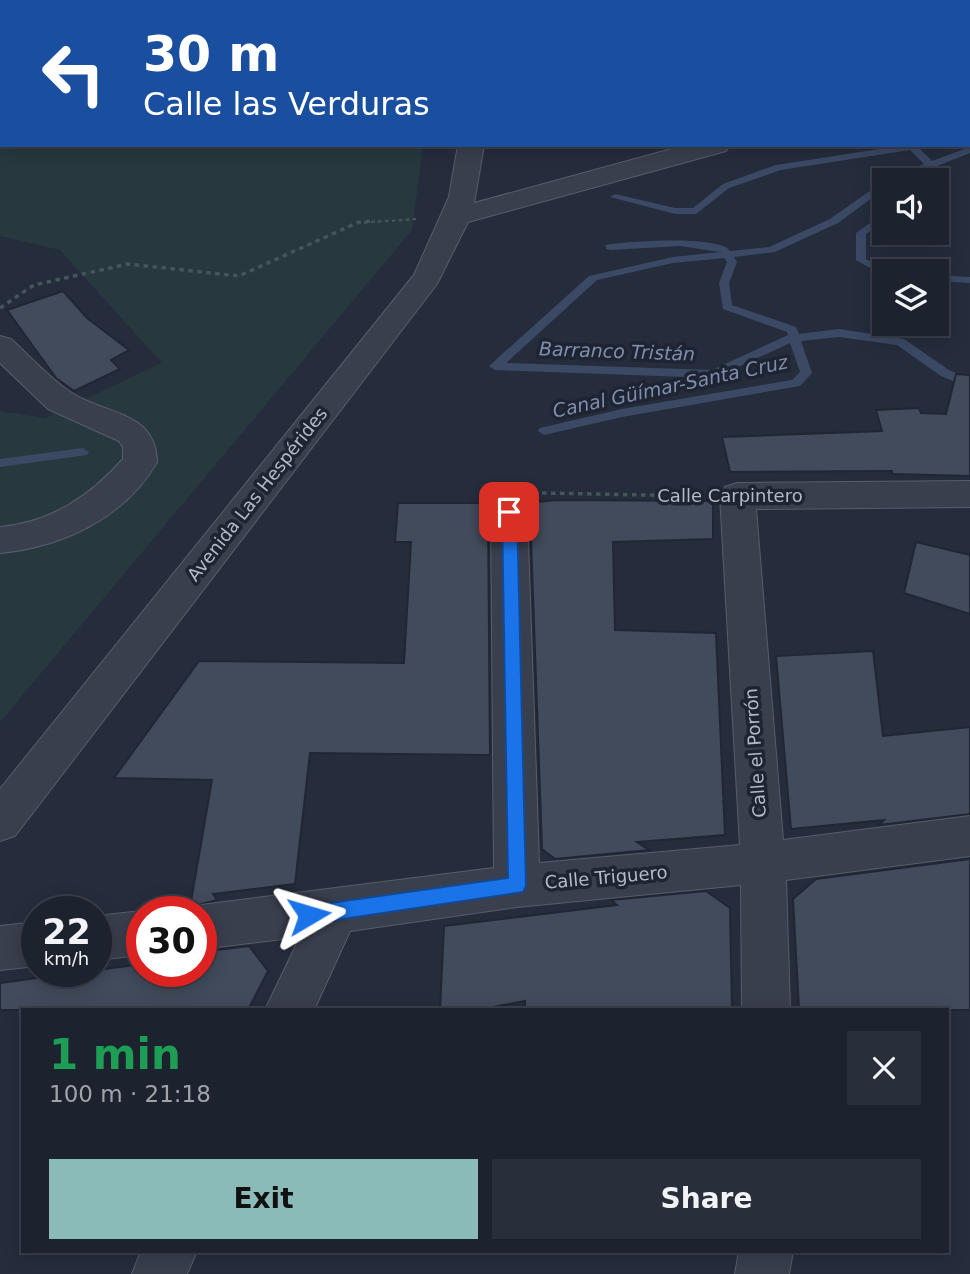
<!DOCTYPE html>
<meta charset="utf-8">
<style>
:root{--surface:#1c222e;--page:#292f3a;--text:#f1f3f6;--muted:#a0a4aa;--line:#3a3f4a;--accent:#8bbbb9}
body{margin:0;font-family:"DejaVu Sans",sans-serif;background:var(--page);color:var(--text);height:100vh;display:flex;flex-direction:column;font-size:26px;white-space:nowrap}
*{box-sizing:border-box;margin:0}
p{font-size:23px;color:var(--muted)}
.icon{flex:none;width:38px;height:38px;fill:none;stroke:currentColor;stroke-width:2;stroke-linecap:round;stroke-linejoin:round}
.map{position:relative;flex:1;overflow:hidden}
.panel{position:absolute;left:21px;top:1008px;width:928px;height:245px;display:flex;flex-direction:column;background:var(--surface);border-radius:0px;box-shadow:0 4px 18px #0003,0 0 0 2px var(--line)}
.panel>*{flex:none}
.top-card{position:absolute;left:0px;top:0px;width:971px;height:147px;box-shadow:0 4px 18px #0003,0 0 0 2px var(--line);background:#1a4fa0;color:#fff;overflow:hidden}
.tools{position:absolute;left:872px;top:168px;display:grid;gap:14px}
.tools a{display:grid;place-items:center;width:77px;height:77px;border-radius:0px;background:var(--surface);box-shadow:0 4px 18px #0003,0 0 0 2px var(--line);font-size:35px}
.speed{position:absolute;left:21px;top:896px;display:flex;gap:14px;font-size:35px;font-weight:700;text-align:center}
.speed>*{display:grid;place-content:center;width:91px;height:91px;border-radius:50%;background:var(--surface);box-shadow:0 4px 18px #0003,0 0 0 2px var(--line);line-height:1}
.speed small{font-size:18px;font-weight:400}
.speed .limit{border:10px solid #d22;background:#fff;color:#111}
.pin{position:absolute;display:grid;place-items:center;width:60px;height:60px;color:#fff;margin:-30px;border-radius:14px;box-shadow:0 4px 10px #0006}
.me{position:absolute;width:77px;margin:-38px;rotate:83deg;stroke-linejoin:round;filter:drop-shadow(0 0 5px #0008)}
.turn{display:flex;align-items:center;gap:24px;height:147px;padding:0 28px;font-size:32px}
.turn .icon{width:91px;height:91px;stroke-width:2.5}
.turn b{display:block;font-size:49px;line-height:60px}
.round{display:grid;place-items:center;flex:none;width:74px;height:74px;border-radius:0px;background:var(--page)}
.head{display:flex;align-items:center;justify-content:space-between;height:119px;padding:0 28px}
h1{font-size:42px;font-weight:700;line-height:52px;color:#1e9e55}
.cta{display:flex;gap:14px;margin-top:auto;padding:14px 28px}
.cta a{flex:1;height:80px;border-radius:0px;background:var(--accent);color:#111;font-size:28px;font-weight:700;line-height:80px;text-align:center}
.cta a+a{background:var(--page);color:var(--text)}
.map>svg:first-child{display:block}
.green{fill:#27393e}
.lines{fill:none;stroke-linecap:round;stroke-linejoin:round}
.stream{fill:#3c4965;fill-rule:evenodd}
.building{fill:#424b5c;stroke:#202634;stroke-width:2}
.minor-casing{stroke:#575d6b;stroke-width:2}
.path-far1{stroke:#45565b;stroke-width:2.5;stroke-dasharray:3.5 3.5;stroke-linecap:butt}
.path{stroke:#45565b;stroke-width:3.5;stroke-dasharray:4.5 4.5;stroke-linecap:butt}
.minor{fill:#393f4d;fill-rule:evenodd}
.route{fill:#1a73e8;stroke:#114b97;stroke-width:2}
.labels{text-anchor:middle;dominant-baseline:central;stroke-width:7;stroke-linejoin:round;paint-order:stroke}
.street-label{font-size:18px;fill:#b5bac8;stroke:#1e2432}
.water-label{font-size:19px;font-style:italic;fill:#7e8eae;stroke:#1e2432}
</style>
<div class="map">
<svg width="970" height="1274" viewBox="0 0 970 1274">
<rect width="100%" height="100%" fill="#252d3d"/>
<!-- green -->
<path class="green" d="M 0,0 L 364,2 L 2,2 L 2,145 L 423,145 L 412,230 L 0,722 L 0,411 L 45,418 L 162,363 L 60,250 L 0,236 Z"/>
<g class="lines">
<!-- stream -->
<path class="stream" d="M 64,0 L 83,0 L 62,2 Z
M 165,0 L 177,0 L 163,2 Z
M 295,0 L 303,0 L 294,2 Z
M 0,7 L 2,7 L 0,12 Z
M 0,36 L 2,36 L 2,42 L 0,42 Z
M 905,145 L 916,145 L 932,161 L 970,147 L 970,153 L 937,166 L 950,180 L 936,189 L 936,181 L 939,180 L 929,169 L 900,180 L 887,180 L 924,164 L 910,150 L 781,170 L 729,188 L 696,214 L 675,214 L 610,197 L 615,194 L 675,208 L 693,208 L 723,184 L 776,165 Z
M 884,181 L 884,189 L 838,223 L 775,252 L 734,257 L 737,262 L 729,283 L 732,305 L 796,327 L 799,334 L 839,329 L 904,339 L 949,370 L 970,379 L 970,388 L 941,376 L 897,345 L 839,337 L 801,341 L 812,373 L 800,386 L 622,417 L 544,435 L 538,431 L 540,428 L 622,409 L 792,380 L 800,372 L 790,343 L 714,378 L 495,370 L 489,366 L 589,276 L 673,257 L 720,252 L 680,246 L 610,250 L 606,249 L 606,245 C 627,241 720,235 730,251 L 769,247 L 830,219 ZM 724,258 L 727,262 L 719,283 L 723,309 L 787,332 L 788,335 L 712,370 L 506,363 L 597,280 L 673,263 Z
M 884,213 L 884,221 L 866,234 L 866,259 L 888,271 L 884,271 L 884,276 L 856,260 L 856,233 Z
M 936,275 L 970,277 L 970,283 L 936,281 Z
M 83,448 L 89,452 L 87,455 L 0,467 L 0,459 Z"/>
</g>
<!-- building -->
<path class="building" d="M 63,291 L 87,318 L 129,350 L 111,360 L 120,369 L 74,391 L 56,378 L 7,310 Z
M 956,374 L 970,375 L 970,476 L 892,474 L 892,471 L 730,472 L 722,437 L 882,431 L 876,410 L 919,408 L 921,413 L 946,414 Z
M 557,500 L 713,501 L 713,539 L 613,542 L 615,630 L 716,633 L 725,835 L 637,842 L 649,850 L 555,859 L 542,849 L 530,512 L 525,503 Z
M 398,503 L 493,503 L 488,512 L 490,755 L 310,753 L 295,884 L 213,894 L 217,900 L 190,907 L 212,780 L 114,778 L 199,661 L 404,663 L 411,542 L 395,542 Z
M 916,542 L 970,555 L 970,614 L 904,593 Z
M 873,651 L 883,736 L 970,727 L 970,814 L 879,825 L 884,820 L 791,829 L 776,656 Z
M 970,859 L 970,1010 L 799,1010 L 793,899 L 816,879 Z
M 706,891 L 730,908 L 732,1010 L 525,1010 L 525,1001 L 477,1010 L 440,1010 L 444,926 L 617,905 L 611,900 Z
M 249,946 L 268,971 L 248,1010 L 0,1010 L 0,983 L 142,964 L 142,971 L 201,971 L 201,952 Z"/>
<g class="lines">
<defs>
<path id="minor" d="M 405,0 L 427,0 L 428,2 L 406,2 Z
M 647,0 L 679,0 L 646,2 Z
M 799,0 L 821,0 L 822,2 L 800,2 Z
M 458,145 L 484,145 L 474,203 L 686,145 L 730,145 L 726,151 L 468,222 L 437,284 L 15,836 L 0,841 L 0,789 L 414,275 L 449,197 Z
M 0,336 L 11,339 C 30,356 50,379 72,393 C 106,415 156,411 157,462 C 125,518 62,547 0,553 L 0,527 C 51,522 89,497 123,459 L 123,447 L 119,441 L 48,409 L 0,363 Z
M 970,481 L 970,507 L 756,509 L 783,840 L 970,816 L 970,856 L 786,880 L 790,1010 L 742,1010 L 741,885 L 517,907 L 350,931 L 314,1010 L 265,1010 L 300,937 L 201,949 L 201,912 L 185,912 L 201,905 L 494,868 L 491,512 L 496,503 L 509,499 L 522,503 L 527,512 L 539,863 L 740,845 L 720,496 L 725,487 L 737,483 Z
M 142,911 L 142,955 L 96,960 L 96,916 Z
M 37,922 L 37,966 L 0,970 L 0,926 Z
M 141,1251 L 197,1251 L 187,1274 L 132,1274 Z
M 739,1251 L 793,1251 L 789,1274 L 735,1274 Z"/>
</defs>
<!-- minor casing -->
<use href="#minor" class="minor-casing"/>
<!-- path-far1 -->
<path class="path-far1" d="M 357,223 L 416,219"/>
<!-- path -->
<path class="path" d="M 0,308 L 34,285 L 128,264 L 239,276 L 359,222 L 375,221
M 542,493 L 698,496"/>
<!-- minor -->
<use href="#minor" class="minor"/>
</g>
<!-- route -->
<path class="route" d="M 509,507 L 517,512 L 526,886 L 523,892 L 309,924 L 303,922 L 300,915 L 303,909 L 309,906 L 508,878 L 502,512 Z"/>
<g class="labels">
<!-- street labels -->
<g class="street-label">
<text transform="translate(257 494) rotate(-52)">Avenida Las Hespérides</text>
<text x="730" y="495">Calle Carpintero</text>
<text transform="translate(755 753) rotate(-94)">Calle el Porrón</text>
<text transform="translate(606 877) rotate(-5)">Calle Triguero</text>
</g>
<!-- water labels -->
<g class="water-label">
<text transform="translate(617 351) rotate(2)">Barranco Tristán</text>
<text transform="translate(670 386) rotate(-12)">Canal Güímar-Santa Cruz</text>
</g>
</g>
</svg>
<div class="tools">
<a><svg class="icon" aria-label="sound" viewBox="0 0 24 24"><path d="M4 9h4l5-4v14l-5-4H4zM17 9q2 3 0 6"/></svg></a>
<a><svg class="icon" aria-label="layers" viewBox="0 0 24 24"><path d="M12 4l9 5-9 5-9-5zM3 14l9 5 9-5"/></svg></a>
</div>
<div class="speed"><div>22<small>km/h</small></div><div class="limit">30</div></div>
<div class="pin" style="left:509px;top:512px;background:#d93025"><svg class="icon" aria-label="arrive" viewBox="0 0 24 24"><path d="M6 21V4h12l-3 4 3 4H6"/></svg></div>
<svg class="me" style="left:309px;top:915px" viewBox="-20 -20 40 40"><path d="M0-17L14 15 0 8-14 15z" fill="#1a73e8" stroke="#fff" stroke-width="4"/></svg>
<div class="top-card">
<div class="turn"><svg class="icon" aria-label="left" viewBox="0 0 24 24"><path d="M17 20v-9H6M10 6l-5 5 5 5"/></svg><div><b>30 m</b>Calle las Verduras</div></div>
</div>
<section class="panel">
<div class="head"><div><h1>1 min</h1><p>100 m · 21:18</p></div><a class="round"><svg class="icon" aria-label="close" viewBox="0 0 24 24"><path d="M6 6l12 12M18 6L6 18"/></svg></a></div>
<div class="cta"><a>Exit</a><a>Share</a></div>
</section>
</div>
